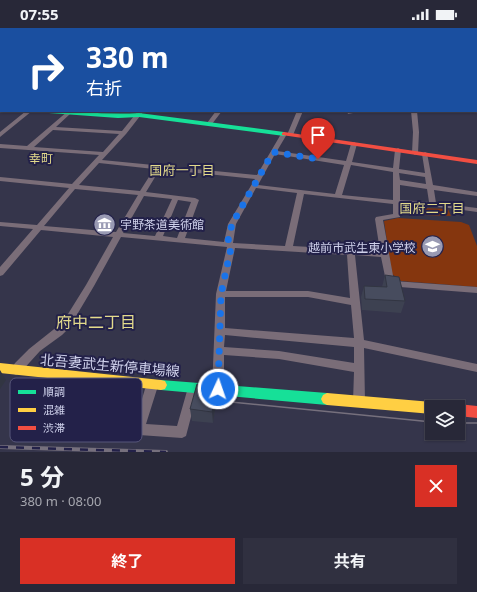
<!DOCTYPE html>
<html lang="ja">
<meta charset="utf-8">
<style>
:root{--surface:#282838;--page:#303040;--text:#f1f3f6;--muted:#a5a6ae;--line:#444453;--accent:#d93025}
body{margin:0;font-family:"Noto Sans","Noto Sans JP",sans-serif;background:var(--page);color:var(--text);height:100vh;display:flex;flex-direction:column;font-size:15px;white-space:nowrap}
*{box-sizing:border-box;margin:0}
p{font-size:13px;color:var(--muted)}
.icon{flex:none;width:22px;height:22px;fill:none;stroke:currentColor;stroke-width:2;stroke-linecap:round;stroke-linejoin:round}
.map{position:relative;height:424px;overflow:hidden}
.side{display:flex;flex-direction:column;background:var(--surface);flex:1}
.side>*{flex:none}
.hud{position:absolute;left:0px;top:0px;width:477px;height:84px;box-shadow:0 1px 3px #0004,0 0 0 1px var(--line);background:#1a4fa0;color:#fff;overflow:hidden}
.controls{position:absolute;left:425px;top:372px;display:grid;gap:8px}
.controls a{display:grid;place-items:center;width:40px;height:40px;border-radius:0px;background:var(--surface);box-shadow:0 1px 3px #0004,0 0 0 1px var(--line);font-size:20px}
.pin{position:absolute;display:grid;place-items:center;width:34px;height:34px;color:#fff;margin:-41px -17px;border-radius:50% 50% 50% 0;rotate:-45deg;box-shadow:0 0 4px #0007}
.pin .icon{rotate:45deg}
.me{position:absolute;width:44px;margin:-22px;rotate:3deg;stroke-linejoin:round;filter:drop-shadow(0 0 3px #0008)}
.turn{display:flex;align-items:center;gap:14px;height:84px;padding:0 20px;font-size:18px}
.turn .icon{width:52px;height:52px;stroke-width:2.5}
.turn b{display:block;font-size:28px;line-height:34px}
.round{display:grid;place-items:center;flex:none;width:42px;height:42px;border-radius:0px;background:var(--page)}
.head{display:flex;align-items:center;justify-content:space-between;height:68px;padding:0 20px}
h1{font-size:24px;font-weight:700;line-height:30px}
.primary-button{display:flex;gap:8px;margin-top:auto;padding:8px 20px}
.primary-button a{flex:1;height:46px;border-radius:0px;background:var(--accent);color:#fff;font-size:16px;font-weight:700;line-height:46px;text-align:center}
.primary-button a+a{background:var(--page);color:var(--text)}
.status{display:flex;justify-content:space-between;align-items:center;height:28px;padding:0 20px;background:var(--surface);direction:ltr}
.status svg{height:11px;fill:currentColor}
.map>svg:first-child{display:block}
.green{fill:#85360e}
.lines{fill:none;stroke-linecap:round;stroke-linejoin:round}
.river{fill:#1e1c10;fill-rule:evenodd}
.street{fill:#7a6d78;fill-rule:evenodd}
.fast{fill:#16e098;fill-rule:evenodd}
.slow{fill:#ffcf43;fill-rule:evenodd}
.jam{fill:#f24e42;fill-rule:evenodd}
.tram{stroke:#76707d;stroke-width:1.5}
.rail-casing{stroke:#76707d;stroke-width:4}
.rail{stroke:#232149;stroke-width:2.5;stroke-dasharray:8;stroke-linecap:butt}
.wall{fill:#3d4151}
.shaded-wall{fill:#323542}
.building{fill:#474c5e;stroke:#323542}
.route{stroke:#1a73e8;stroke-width:7;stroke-dasharray:0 12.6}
.labels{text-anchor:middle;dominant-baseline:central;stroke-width:4;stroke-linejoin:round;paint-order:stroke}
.far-quarter-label{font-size:12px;fill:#e3da8b;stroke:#232149}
.poi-label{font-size:12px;fill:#cfd1eb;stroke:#232149;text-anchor:start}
.neighbourhood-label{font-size:13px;fill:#e3da8b;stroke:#232149}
.near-street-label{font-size:14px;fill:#cfd1eb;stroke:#232149}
.near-neighbourhood-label{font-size:16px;fill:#e3da8b;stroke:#232149}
.key{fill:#232149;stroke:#57567a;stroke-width:1}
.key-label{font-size:11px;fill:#cfd1eb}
</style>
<div class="status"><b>07:55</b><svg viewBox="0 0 49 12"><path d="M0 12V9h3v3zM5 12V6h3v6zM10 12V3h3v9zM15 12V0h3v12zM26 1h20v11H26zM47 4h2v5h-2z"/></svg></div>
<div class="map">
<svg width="477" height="424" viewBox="0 0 477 424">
<rect width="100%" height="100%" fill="#35354b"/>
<!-- green -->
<path class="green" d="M 422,180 L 448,181 L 451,188 L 424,187 Z
M 398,190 L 461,194 L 469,197 L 477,218 L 477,259 L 401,253 L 392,246 L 384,193 Z"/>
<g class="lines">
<!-- river -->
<path class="river" d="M 75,0 L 86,0 L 87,1 L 76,1 Z
M 476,45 L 477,45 L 477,49 L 476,49 Z"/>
<!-- street -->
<path class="street" d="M 12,0 L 17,0 L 11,1 Z
M 79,0 L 83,0 L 78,1 Z
M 215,0 L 219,0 L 219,1 L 215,1 Z
M 335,0 L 339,0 L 339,1 L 335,1 Z
M 0,5 L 1,5 L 0,8 Z
M 476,12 L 477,12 L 477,14 L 476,14 Z
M 0,48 L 1,48 L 1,50 L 0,50 Z
M 0,62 L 1,62 L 1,64 L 0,64 Z
M 476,66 L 477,67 L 477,71 L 476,70 Z
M 0,77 L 1,77 L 1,81 L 0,81 Z
M 26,83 L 32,83 L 0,109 L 0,104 Z
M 68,83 L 71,85 L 70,86 L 56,99 L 122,103 L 138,83 L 144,83 L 126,106 L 102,132 L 257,147 L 281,106 L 284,104 L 287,106 L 277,123 L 346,133 L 351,116 L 354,114 L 357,116 L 352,134 L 393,140 L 395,122 L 398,120 L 401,122 L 399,141 L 425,145 L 422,126 L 425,124 L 427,125 L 433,157 L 477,164 L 477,168 L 434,162 L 436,175 L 477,180 L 477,184 L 449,180 L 400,176 L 400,189 L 383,192 L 394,253 L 477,259 L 477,265 L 387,258 L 381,229 L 355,227 L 364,312 L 477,336 L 477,344 L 364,320 L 365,374 L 363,378 L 359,379 L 355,378 L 353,374 L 354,344 L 279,331 L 224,327 L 224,361 L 222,364 L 218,366 L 214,364 L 212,361 L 216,266 L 227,219 L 121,209 L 94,258 L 69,300 L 62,307 L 40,323 L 20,345 L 16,347 L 12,345 L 11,342 L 15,335 L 29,321 L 63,294 L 86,257 L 113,209 L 41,202 L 3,247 L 0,248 L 0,239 L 33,201 L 0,198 L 0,194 L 37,197 L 69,160 L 0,153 L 0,149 L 72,156 L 99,127 L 0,120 L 0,116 L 27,118 ZM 53,102 L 119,106 L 103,124 L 34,119 ZM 275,126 L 344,137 L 335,166 L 258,157 ZM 99,135 L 154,141 L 140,163 L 79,157 ZM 351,137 L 393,144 L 393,172 L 342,167 ZM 160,141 L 255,151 L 228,196 L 224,214 L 185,210 L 199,172 L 195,170 L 146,164 ZM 399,145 L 425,149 L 426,156 L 400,152 ZM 400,157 L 427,161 L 429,174 L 400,172 ZM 256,160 L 297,165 L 285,218 L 233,215 L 236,196 ZM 75,161 L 138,167 L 116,204 L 44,198 ZM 304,166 L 393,176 L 393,186 L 376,189 L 375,191 L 380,223 L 293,218 ZM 144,168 L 172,171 L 155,208 L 123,205 ZM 178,172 L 191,174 L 177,210 L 163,208 ZM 235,220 L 347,227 L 350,270 L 308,263 L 226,263 ZM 225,269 L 308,269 L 351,277 L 354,310 L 225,300 ZM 225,307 L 354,319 L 354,335 L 279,323 L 224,319 Z
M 216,83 L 222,83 L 212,96 L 208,96 L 207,95 Z
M 297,83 L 303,83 L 293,107 L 288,108 L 287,107 Z
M 347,83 L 353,83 L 353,85 L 348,86 Z
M 411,83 L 417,83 L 419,104 L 418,125 L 415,127 L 412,125 L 413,104 Z
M 151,356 L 155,358 L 157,361 L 146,396 L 177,398 L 187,363 L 191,361 L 195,363 L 197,366 L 186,408 L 182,410 L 139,407 L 135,405 L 133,401 L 145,361 L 147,358 Z"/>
<!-- fast -->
<path class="fast" d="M 450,0 L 454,0 L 454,1 L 450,1 Z
M 46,83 C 77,83 108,87 139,85 L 284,104 L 287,106 L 284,108 L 139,89 L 118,90 L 49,85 Z
M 161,352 L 327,365 L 331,367 L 333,371 L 331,375 L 327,377 L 161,362 L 157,361 L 155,357 L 157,353 Z"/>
<!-- slow -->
<path class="slow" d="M 476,25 L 477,25 L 477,27 L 476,27 Z
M 0,335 L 161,352 L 165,353 L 167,357 L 165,361 L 161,362 L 0,345 Z
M 327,365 L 432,374 L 437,376 L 438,379 L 432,379 L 432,386 L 327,377 L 323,375 L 321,371 L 323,367 Z"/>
<!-- jam -->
<path class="jam" d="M 87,0 L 99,0 L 100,1 L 88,1 Z
M 476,33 L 477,33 L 477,37 L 476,37 Z
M 284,104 L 477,132 L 477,136 L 282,107 L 282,105 Z
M 458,376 L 477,378 L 477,390 L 458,388 L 458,379 L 453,379 Z"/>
<!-- tram -->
<path class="tram" d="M 221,373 L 432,394
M 458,395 L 477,395"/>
<defs>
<path id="rail" d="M 0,419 L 166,424"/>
</defs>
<!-- rail casing -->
<use href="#rail" class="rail-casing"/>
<!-- rail -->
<use href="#rail" class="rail"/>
</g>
<!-- wall -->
<path class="wall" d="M 385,247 L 405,273 L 401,285 L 362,282 L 361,269 L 364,258 L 382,259 Z
M 217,358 L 217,369 L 213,395 L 192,393 L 190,381 Z"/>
<!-- shaded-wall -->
<path class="shaded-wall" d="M 0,342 L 6,352 L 0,361 Z
M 217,358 L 217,369 L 213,395 L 212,384 Z"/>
<!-- building -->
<path class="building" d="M 385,247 L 399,249 L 405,273 L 365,271 L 364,258 L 387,259 Z
M 197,356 L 217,358 L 212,384 L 190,381 Z"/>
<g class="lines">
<!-- route -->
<path class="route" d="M 218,361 L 221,266 L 231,220 L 228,213 L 232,196 L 273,124 L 318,131"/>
</g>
<!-- icons -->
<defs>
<symbol id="museum-disc" viewBox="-11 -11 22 22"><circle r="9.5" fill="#999ab3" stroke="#232149"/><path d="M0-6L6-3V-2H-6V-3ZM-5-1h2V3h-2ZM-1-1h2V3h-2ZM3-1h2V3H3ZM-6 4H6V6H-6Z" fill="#fff"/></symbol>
<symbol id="school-disc" viewBox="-11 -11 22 22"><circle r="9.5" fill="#999ab3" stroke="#232149"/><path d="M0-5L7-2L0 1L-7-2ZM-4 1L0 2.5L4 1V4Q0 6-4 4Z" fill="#fff"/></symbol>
</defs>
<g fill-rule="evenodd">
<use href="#museum-disc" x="92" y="184" width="25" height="25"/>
<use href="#school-disc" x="420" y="206" width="25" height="25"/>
</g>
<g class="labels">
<!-- far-quarter labels -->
<g class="far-quarter-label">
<text x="41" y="130">幸町</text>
</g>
<!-- poi labels -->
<g class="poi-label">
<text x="120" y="196">宇野茶道美術館</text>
<text x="416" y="219" text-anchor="end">越前市武生東小学校</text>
</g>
<!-- neighbourhood labels -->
<g class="neighbourhood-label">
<text x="182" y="142">国府一丁目</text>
<text x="432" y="180">国府二丁目</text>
</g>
<!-- near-street labels -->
<g class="near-street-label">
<text transform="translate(110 337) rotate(5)">北吾妻武生新停車場線</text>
</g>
<!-- near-neighbourhood labels -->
<g class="near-neighbourhood-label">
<text x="96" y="294">府中二丁目</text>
</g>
</g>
<!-- legend -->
<rect x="10" y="350" width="132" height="64" rx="6" class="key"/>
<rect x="18" y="362" width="18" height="4" fill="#16e098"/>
<rect x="18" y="380" width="18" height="4" fill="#ffcf43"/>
<rect x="18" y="398" width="18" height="4" fill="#f24e42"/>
<g class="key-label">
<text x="43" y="368">順調</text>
<text x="43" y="386">混雑</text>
<text x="43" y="404">渋滞</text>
</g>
</svg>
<div class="controls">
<a><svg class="icon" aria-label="layers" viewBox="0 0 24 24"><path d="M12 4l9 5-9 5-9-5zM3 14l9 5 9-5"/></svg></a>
</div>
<div class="pin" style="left:318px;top:131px;background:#d93025"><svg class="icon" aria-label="arrive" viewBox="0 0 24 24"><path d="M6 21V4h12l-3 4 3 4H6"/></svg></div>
<svg class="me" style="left:218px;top:361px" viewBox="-20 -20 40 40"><circle r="17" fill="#1a73e8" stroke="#fff" stroke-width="3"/><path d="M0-11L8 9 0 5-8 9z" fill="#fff"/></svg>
<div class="hud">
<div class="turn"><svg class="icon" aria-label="right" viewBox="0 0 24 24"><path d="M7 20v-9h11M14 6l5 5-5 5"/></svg><div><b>330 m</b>右折</div></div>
</div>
</div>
<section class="side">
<div class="head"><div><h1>5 分</h1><p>380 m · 08:00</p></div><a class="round" style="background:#d93025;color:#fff"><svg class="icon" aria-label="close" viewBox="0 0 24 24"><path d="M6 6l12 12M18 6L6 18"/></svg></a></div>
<div class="primary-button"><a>終了</a><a>共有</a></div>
</section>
